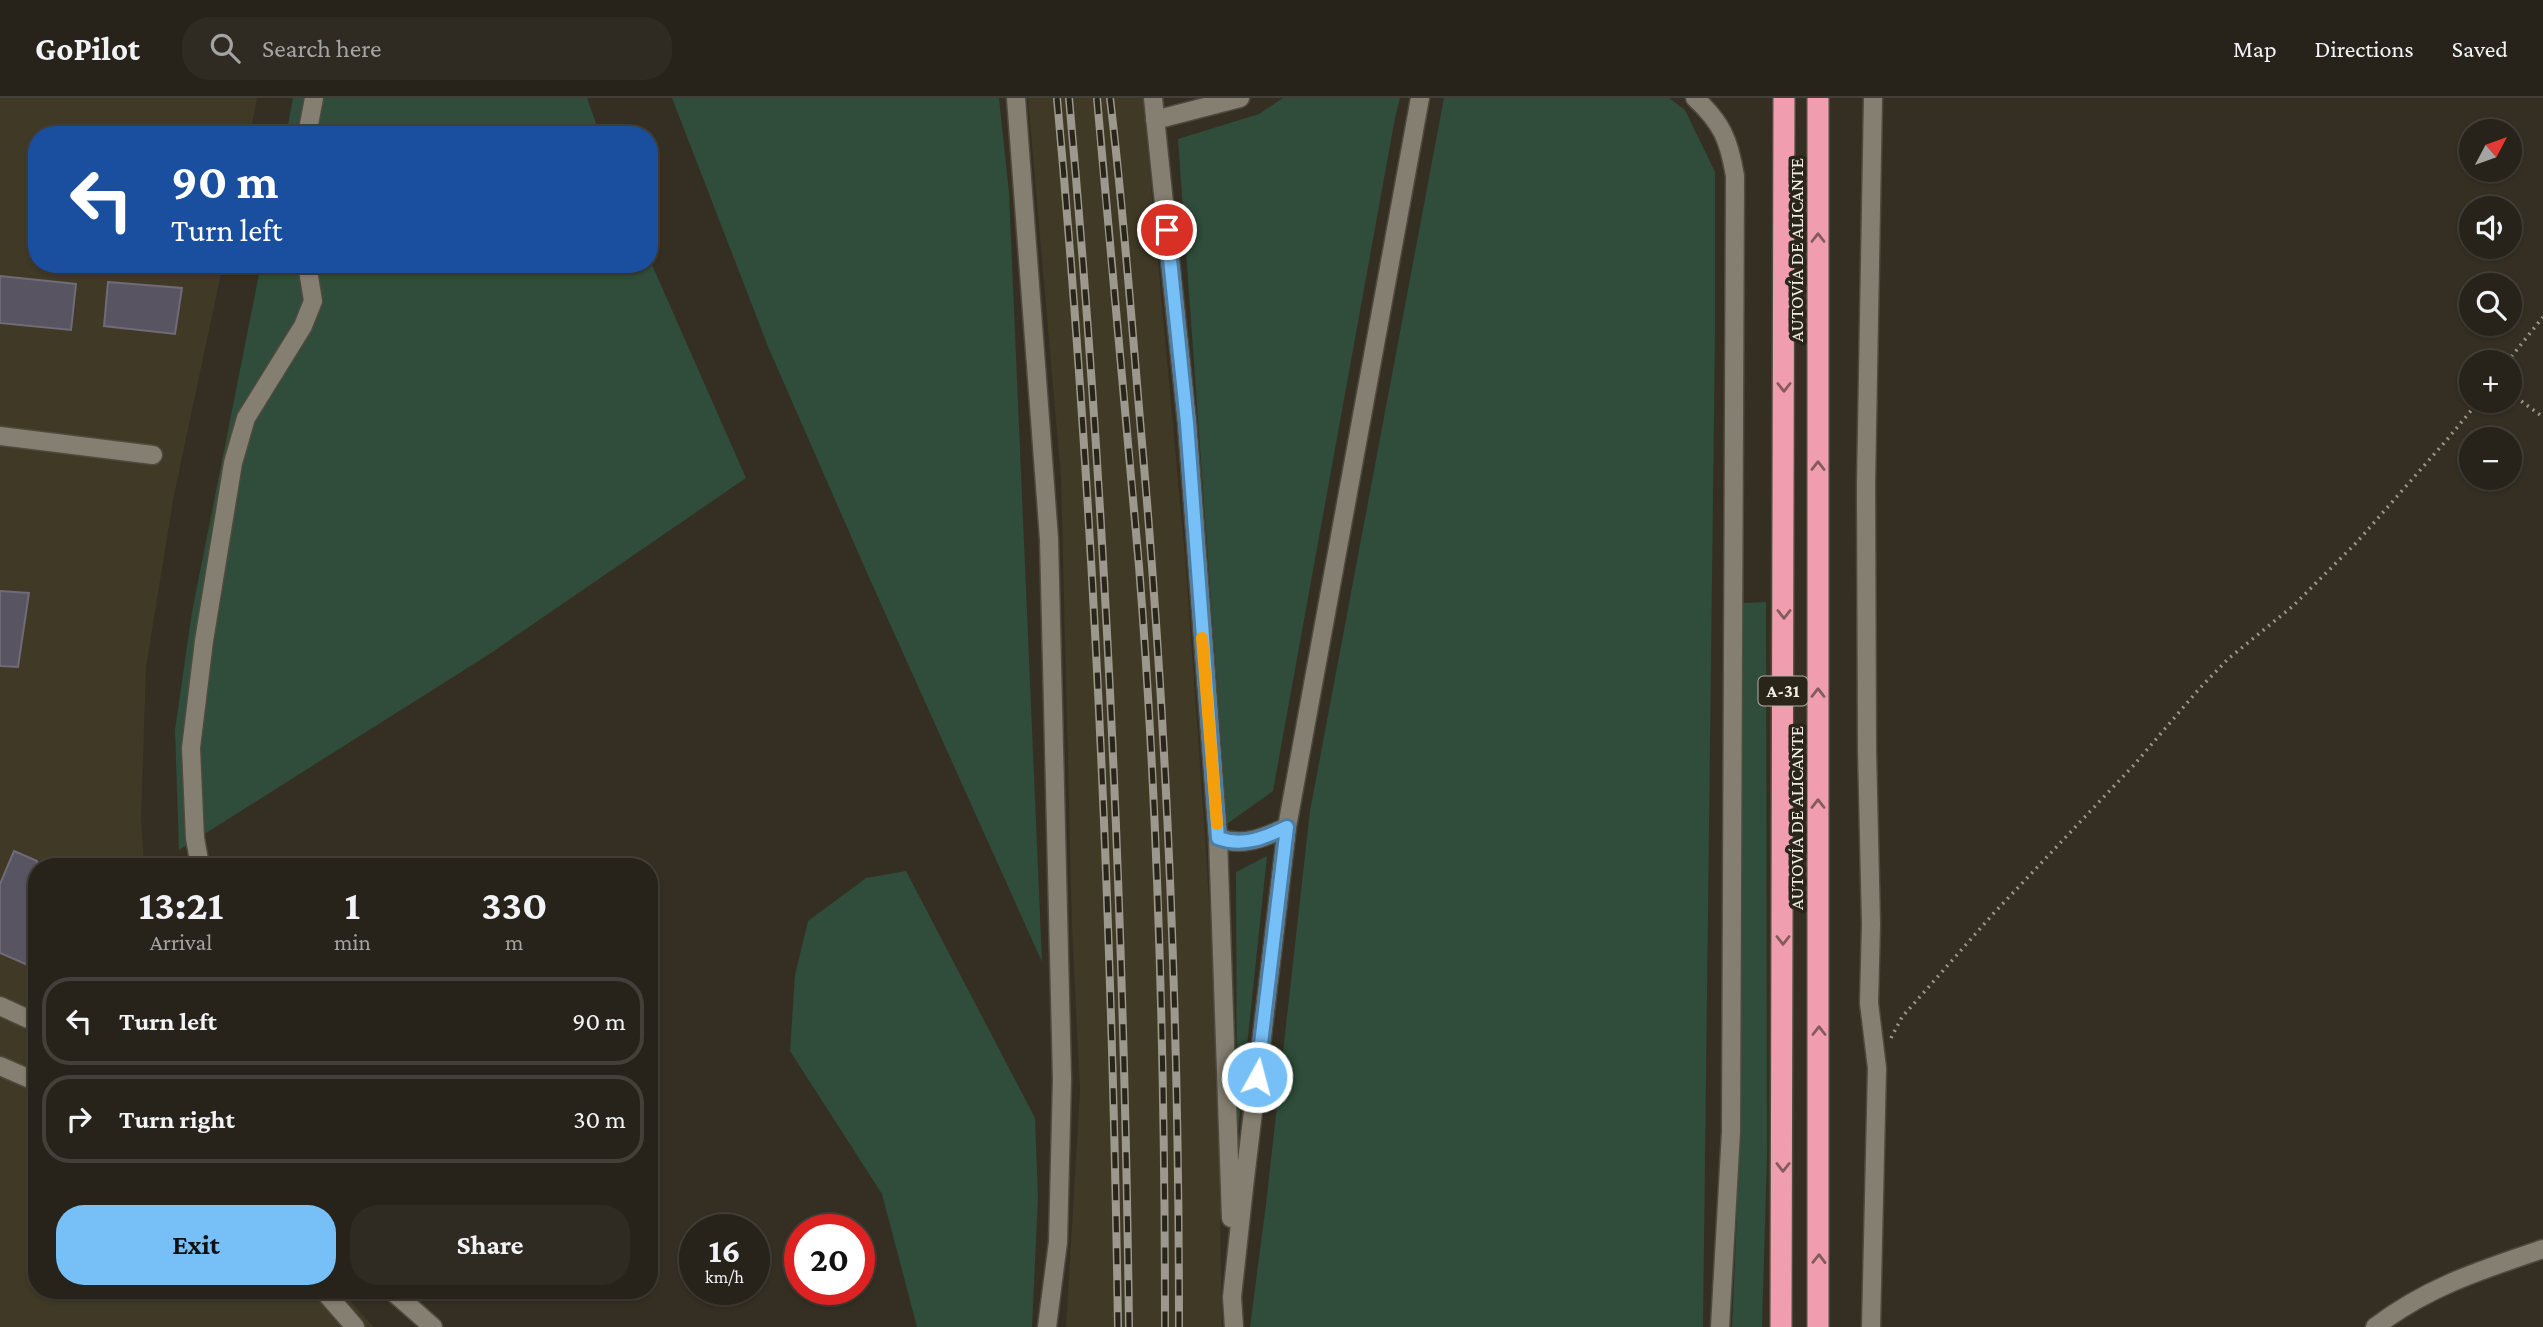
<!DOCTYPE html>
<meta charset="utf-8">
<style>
:root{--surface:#27231a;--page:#2f2b23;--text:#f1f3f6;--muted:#a4a4a2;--line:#434039;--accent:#76c0f7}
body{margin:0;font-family:"Crimson Pro",serif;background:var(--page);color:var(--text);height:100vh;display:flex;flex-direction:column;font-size:26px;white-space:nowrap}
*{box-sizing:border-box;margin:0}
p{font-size:23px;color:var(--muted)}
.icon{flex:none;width:38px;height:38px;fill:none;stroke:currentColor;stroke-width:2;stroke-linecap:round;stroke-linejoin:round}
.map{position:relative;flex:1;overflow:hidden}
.details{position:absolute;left:28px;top:760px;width:630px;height:441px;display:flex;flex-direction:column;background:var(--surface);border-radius:28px;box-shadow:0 2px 5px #0004,0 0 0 2px var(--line)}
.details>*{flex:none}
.hud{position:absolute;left:28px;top:28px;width:630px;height:147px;border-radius:28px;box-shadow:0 2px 5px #0004,0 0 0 2px var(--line);background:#1a4fa0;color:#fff;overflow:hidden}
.needle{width:46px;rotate:49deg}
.buttons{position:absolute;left:2459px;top:21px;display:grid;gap:14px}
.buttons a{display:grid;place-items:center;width:63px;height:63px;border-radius:50%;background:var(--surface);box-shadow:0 2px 5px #0004,0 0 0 2px var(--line);font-size:35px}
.speed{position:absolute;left:679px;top:1116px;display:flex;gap:14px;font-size:35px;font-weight:700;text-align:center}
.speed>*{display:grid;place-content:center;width:91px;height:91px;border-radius:50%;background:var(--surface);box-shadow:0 2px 5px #0004,0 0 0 2px var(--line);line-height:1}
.speed small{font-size:18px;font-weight:400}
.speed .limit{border:10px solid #d22;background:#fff;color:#111}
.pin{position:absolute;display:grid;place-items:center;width:60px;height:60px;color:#fff;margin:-30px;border:4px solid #fff;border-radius:50%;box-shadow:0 2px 7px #0007}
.me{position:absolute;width:77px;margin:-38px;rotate:7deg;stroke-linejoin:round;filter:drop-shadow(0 0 5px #0008)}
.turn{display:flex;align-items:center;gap:24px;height:147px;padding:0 28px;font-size:32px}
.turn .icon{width:91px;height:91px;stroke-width:2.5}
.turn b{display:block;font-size:49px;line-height:60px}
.eta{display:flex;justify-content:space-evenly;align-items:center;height:119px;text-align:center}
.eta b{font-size:42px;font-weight:700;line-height:49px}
.primary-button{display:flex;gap:14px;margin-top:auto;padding:14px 28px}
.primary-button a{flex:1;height:80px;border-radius:28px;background:var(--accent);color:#111;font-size:28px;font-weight:700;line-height:80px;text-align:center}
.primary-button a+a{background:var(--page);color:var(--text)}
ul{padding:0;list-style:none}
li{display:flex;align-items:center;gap:21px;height:88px;margin:0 14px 10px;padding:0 14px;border:4px solid var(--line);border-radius:28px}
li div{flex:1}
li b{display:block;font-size:26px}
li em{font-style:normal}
header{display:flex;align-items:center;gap:42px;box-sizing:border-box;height:98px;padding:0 35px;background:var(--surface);border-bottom:2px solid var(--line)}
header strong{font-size:33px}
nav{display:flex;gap:38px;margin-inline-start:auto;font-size:24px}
.search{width:490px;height:63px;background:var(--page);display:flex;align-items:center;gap:18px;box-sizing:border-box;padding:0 24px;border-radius:28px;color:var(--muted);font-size:26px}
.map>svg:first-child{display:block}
.built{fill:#403926}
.green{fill:#2f4d3a}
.building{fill:#585461;stroke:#6f6b79;stroke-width:2}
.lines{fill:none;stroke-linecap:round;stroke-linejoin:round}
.minor-casing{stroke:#4e4a3f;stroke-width:21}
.highway-casing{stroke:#4e4a3f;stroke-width:24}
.path{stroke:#9a968c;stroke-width:3.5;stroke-dasharray:2 5;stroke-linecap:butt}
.minor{stroke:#847f70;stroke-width:18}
.highway{stroke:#f09eaf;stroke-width:21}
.rail-casing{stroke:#9c988e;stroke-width:8}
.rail{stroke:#2a2519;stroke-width:5;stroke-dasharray:16;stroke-linecap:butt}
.oneway{stroke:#835b5c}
.route-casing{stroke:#4d7da1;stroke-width:18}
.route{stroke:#76c0f7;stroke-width:12}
.slow{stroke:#f59e0b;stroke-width:12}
.labels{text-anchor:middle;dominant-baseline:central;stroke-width:7;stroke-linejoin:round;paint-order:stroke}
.shield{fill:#2a2519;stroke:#b4b0a7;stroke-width:2}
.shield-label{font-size:18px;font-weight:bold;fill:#efece4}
.street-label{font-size:19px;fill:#efece4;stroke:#2a2519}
</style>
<header>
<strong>GoPilot</strong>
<div class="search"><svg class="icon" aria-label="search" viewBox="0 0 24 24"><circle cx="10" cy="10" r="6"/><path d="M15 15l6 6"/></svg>Search here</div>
<nav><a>Map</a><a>Directions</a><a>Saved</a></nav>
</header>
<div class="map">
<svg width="2543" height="1229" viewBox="0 0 2543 1229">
<rect width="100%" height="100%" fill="#342f22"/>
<!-- built -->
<path class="built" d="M 0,0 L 257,0 L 250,37 L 37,37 L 37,166 L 223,166 L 174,397 L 146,569 L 141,720 L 144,768 L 37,768 L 37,1192 L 340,1192 L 374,1229 L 0,1229 Z
M 1028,0 L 1143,0 L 1185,458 L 1204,722 L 1217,935 L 1222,1229 L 1066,1229 L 1080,994 L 1072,827 L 1061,380 Z"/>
<!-- green -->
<path class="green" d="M 293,0 L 587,0 L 600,37 L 286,37 Z
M 672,0 L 999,0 L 1009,95 L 1042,864 L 868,477 L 769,251 Z
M 1283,0 L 1400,0 L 1395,20 L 1273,693 L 1227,726 L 1178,41 L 1259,16 Z
M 1444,0 L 1669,0 L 1685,12 L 1715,74 L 1715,234 L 1703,1229 L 1250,1229 L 1266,1106 L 1310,713 Z
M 649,160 L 746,380 L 488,557 L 179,752 L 175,632 L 192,514 L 261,166 L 649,166 Z
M 1766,504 L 1767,1058 L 1762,1229 L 1732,1229 L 1737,1116 L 1743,505 Z
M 1267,758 L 1237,1043 L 1236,774 Z
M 906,773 L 1035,1020 L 1038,1099 L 1032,1229 L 917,1229 L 882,1096 L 790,953 L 795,877 L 808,823 L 866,780 Z"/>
<!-- building -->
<path class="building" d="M 0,178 L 76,186 L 71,232 L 0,225 Z
M 108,184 L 182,190 L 175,236 L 104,228 Z
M 0,493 L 29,495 L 18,569 L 0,568 Z
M 14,753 L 37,763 L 37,871 L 0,855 L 0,786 Z"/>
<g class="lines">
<defs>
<path id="minor" d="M 1016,0 L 1049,441 L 1062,981 L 1058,1144 L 1047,1229
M 1153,0 L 1187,325 L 1218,740 L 1231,1120
M 1695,0 C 1722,25 1729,42 1735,78 L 1731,1034 L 1720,1229
M 1155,22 L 1240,0
M 307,37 L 314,0
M 0,338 L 153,357
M 1218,740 C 1243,749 1263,740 1287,729
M 200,768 L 195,740 L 191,650 L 204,543 L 233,365 L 246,320 L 303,228 L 313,203 L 307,166
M 0,908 L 37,925
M 0,968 L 37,984
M 323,1192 L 355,1229
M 391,1192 L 433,1229
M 1234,1229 L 1232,1199 L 1244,1089 L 1287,729 L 1420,0
M 1871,1229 L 1877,970 L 1869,905 L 1871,826 L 1867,651 L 1866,386 L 1873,0
M 2375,1229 C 2427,1189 2481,1172 2543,1151"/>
<path id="highway" d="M 1781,1229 L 1784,0
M 1818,1229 L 1818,0"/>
</defs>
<!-- minor casing -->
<use href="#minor" class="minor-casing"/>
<!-- highway casing -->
<use href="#highway" class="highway-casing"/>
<!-- path -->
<path class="path" d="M 2507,264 L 2543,219
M 2510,295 L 2543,319
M 1891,940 L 1902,919 L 1993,816 L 2133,668 L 2199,591 L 2228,561 L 2293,508 L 2356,445 L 2445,344 L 2479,303"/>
<!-- minor -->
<use href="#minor" class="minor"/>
<!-- highway -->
<use href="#highway" class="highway"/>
<defs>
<path id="rail" d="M 1057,0 C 1094,408 1112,819 1118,1229
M 1069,0 C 1106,408 1124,819 1129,1229
M 1097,0 C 1110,156 1126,312 1139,468 C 1159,721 1165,975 1165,1229
M 1110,0 C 1124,115 1132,230 1142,345 C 1168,639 1179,934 1179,1229"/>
</defs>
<!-- rail casing -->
<use href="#rail" class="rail-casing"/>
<!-- rail -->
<use href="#rail" class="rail"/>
</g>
<!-- one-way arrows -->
<defs><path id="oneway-chevron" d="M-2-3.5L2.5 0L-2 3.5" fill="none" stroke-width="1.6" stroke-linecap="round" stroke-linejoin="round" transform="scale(1.75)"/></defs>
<g class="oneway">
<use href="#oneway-chevron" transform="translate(1818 140) rotate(-90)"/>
<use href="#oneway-chevron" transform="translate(1784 289) rotate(90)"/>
<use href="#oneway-chevron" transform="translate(1818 368) rotate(-90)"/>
<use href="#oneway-chevron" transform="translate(1784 516) rotate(90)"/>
<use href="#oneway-chevron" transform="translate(1818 595) rotate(-90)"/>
<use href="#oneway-chevron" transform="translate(1818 706) rotate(-90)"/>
<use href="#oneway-chevron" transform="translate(1783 842) rotate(90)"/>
<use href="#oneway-chevron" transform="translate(1819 933) rotate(-90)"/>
<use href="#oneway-chevron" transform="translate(1783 1069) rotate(90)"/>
<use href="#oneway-chevron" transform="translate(1819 1161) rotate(-89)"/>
</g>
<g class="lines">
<defs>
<path id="route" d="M 1167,132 L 1187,325 L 1218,740 C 1243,749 1264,740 1287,729 L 1257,979"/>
</defs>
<!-- route casing -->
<use href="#route" class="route-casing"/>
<!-- route -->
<use href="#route" class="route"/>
<!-- slow -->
<path class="slow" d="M 1202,540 L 1217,726"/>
</g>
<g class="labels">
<!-- shield labels -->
<rect class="shield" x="1758.5" y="578.5" width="49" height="29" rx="5"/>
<g class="shield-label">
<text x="1783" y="593">A-31</text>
</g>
<!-- street labels -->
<g class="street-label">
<text transform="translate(1796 152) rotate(-90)">AUTOVÍA DE ALICANTE</text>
<text transform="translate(1796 720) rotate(-90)">AUTOVÍA DE ALICANTE</text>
</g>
</g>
</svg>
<div class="buttons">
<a><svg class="needle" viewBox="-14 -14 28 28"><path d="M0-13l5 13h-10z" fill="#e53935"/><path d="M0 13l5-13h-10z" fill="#a4a4a2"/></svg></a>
<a><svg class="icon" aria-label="sound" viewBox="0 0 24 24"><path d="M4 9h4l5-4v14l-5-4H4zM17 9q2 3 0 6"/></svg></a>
<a><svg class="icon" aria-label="search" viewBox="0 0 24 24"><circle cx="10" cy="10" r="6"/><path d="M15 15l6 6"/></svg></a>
<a>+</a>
<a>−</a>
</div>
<div class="speed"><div>16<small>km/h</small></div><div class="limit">20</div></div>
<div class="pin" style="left:1167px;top:132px;background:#d93025"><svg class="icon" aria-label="arrive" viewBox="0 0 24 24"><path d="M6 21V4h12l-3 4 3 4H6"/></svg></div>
<svg class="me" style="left:1257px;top:979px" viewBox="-20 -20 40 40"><circle r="17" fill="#76c0f7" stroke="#fff" stroke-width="3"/><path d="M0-11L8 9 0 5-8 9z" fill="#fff"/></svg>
<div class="hud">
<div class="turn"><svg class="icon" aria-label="left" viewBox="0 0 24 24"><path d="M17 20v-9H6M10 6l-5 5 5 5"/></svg><div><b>90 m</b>Turn left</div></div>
</div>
<section class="details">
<div class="eta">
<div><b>13:21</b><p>Arrival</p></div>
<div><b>1</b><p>min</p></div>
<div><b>330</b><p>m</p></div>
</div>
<ul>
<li><svg class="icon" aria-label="left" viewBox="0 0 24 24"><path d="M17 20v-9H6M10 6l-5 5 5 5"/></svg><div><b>Turn left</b></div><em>90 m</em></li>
<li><svg class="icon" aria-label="right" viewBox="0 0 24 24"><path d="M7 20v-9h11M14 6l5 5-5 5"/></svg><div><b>Turn right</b></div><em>30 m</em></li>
</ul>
<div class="primary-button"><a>Exit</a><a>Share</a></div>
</section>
</div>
